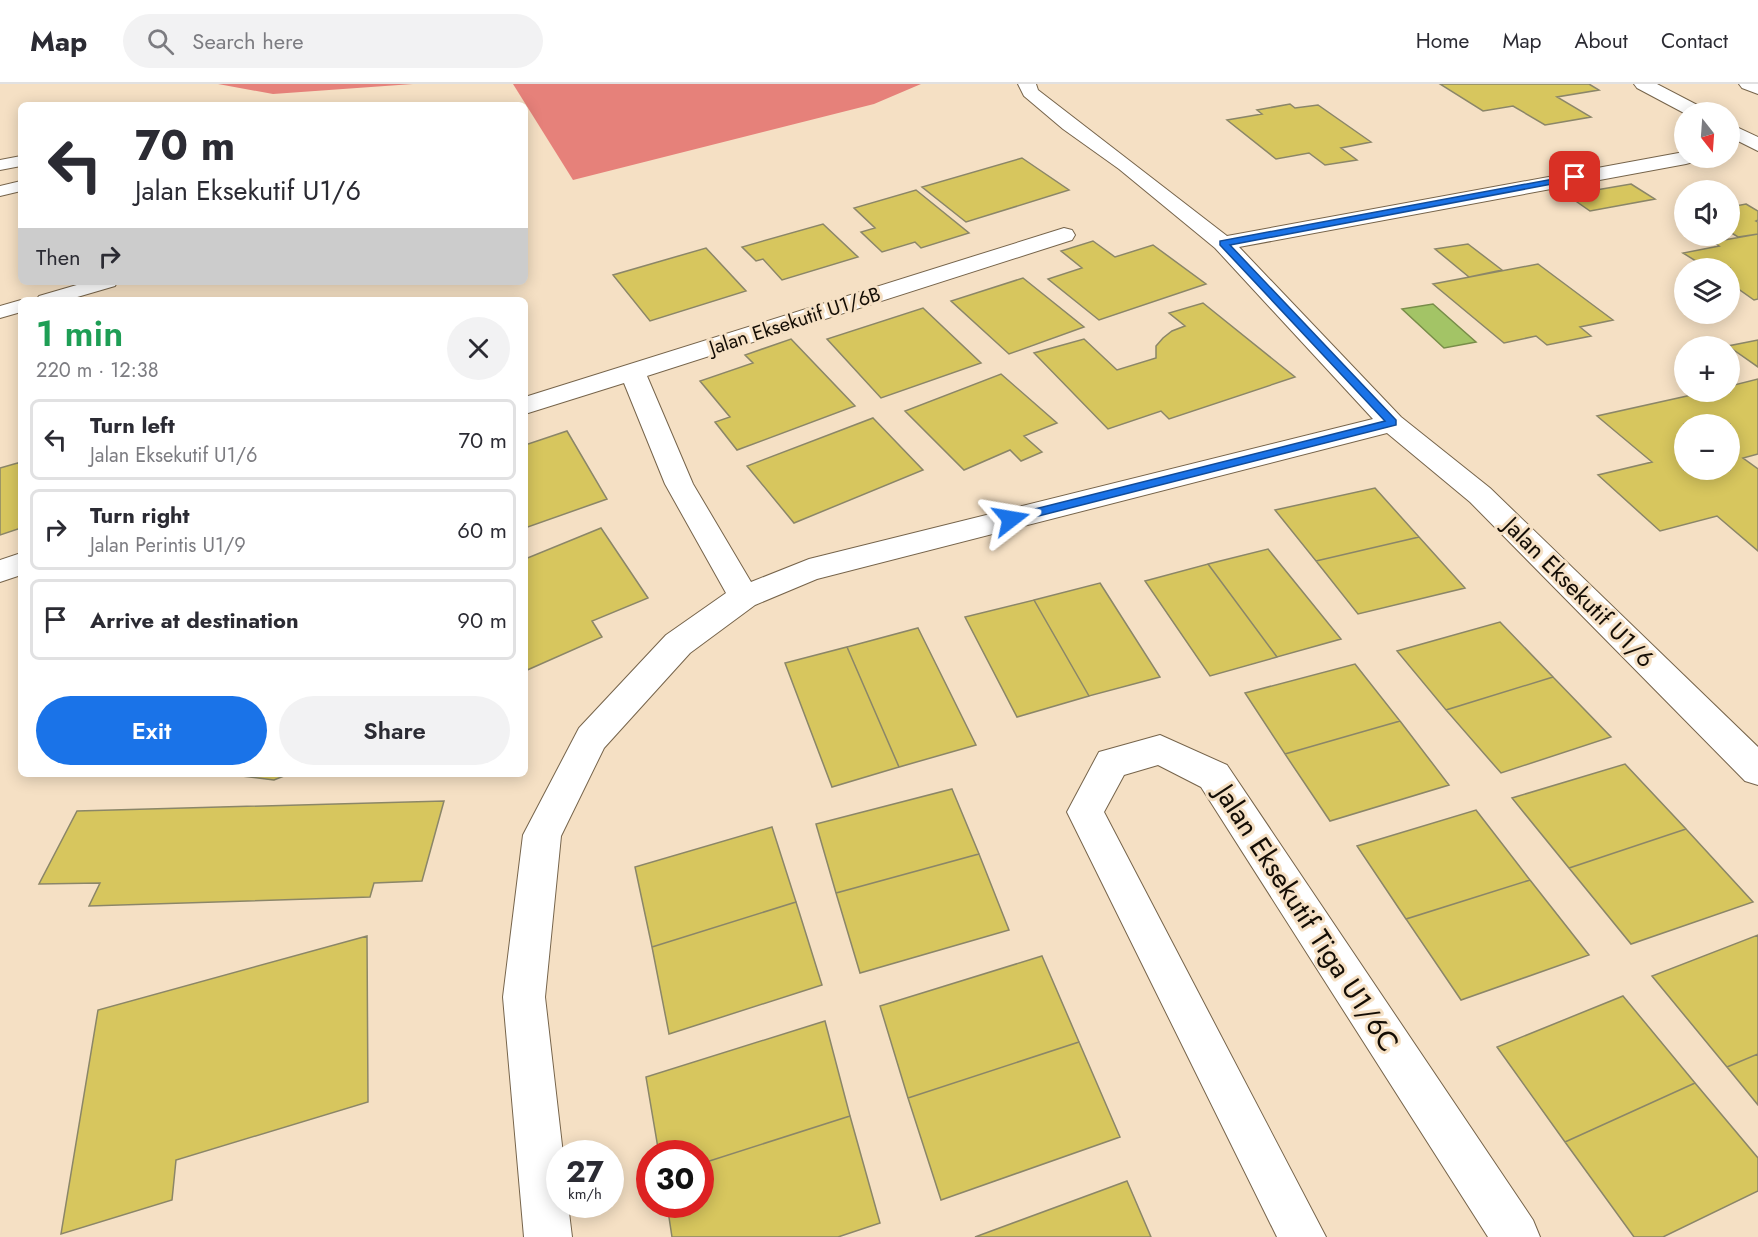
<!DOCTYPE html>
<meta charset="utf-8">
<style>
:root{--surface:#fff;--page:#f2f2f3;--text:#2b2b33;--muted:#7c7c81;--line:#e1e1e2;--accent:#1a73e8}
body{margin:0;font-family:Jost,sans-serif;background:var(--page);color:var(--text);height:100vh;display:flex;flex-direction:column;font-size:22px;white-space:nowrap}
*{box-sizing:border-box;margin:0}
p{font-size:20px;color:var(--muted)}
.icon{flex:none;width:33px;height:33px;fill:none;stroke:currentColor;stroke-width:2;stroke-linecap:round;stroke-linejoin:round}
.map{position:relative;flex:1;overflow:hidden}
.side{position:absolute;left:18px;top:213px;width:510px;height:480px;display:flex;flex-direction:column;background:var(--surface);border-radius:9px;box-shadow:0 3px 15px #0003}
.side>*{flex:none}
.banner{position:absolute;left:18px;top:18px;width:510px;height:183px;border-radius:9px;box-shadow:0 3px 15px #0003;background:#fff;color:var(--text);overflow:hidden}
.needle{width:39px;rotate:163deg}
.buttons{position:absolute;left:1674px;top:18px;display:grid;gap:12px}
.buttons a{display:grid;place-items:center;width:66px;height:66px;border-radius:50%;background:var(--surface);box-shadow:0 3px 15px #0003;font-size:30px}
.speed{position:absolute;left:546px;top:1056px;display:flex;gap:12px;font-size:30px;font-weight:700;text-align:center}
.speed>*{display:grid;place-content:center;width:78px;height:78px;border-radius:50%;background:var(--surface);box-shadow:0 3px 15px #0003;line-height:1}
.speed small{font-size:15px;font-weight:400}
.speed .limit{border:9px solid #d22;background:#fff;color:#111}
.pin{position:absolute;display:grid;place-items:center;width:51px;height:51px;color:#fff;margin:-26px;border-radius:12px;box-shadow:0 3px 9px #0006}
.me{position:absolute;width:66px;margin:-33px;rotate:76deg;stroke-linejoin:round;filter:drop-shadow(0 0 4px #0008)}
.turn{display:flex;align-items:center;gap:21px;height:126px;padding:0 18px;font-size:27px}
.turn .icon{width:78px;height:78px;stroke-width:2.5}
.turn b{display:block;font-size:42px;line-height:51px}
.then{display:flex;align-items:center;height:57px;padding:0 18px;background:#0003;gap:12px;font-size:22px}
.round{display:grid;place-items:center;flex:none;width:63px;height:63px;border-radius:32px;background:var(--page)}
.headline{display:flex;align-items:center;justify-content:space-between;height:102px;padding:0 18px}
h1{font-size:36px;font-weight:600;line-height:45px;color:#1e9e55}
.button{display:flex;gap:12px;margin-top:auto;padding:12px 18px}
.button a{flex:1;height:69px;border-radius:36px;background:var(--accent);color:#fff;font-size:24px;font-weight:600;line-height:69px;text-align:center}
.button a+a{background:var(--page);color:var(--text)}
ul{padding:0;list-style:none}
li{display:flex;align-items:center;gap:18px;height:81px;margin:0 12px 9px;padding:0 6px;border:3px solid var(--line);border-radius:9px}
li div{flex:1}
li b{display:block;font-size:22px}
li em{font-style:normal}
header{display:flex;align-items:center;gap:36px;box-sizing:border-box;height:84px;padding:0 30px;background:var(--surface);border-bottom:2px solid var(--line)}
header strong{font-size:28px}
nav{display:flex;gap:33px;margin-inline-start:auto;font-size:21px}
.search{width:420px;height:54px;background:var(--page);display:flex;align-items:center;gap:15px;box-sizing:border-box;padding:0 21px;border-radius:33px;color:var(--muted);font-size:22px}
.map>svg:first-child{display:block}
.forest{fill:#e6817a}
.water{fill:#a3c466;stroke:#788d49;stroke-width:1.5}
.building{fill:#d7c65e;stroke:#8b8668;stroke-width:1.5;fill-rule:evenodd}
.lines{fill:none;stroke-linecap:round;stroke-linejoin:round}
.service-casing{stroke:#76644b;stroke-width:2}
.minor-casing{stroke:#76644b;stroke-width:2}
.service{fill:#fff;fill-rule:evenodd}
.minor{fill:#fff;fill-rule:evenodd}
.route{fill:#1a73e8;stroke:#114b97;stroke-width:1.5}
.labels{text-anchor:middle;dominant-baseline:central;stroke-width:6;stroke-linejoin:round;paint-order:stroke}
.far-street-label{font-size:20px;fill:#140d05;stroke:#f5e0c4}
.street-label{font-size:24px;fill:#140d05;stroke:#f5e0c4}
.near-street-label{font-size:28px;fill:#140d05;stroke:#f5e0c4}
</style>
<header>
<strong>Map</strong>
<div class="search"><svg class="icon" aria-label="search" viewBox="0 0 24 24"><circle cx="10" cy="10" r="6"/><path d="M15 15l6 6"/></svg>Search here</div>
<nav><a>Home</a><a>Map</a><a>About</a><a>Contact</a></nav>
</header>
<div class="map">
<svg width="1758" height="1153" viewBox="0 0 1758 1153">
<rect width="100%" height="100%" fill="#f5e0c4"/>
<!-- forest -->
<path class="forest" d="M 218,0 L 413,0 L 273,10 Z
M 513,0 L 921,0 L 874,20 L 573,96 Z"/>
<!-- water -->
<path class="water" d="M 1433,220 L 1476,258 L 1444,264 L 1402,225 Z"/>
<!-- building -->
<path class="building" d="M 1440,0 L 1589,0 L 1599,6 L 1557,13 L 1591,33 L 1545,41 L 1513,22 L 1483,27 Z
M 1290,20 L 1295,24 L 1318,21 L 1371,58 L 1341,64 L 1357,76 L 1325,81 L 1309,69 L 1276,75 L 1227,36 L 1262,30 L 1257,26 Z
M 1022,74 L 1069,106 L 966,138 L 922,103 Z
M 1631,100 L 1655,115 L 1590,127 L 1567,111 Z
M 916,106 L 969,149 L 921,164 L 915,158 L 882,168 L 861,148 L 875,144 L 854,124 Z
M 1746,120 L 1758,127 L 1758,136 L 1756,137 L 1758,138 L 1758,150 L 1738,153 L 1730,148 L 1730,123 Z
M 823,140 L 858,173 L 782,196 L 763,175 L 756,177 L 742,163 Z
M 1758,150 L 1758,215 L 1754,216 L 1730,199 L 1730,184 L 1707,184 L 1683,169 L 1719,162 L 1713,158 Z
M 1093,157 L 1115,173 L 1153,161 L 1206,200 L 1099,236 L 1048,195 L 1082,184 L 1061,167 Z
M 1468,160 L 1502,186 L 1469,193 L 1435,165 Z
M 706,164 L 746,207 L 650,237 L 613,191 Z
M 1538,180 L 1613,236 L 1580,243 L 1591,252 L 1547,261 L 1536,252 L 1504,259 L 1433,200 Z
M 1023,194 L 1084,243 L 1009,270 L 951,217 Z
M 1203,219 L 1295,293 L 1169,335 L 1161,327 L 1108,345 L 1034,269 L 1084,255 L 1117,286 L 1156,274 L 1156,262 L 1163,254 L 1172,247 L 1185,242 L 1169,229 Z
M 923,224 L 981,279 L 881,314 L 827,255 Z
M 791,255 L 855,322 L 737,366 L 715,338 L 730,333 L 700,297 L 753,279 L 745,271 Z
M 1758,256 L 1758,283 L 1728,262 Z
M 1001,290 L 1057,339 L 1024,352 L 1042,368 L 1021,377 L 1010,366 L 964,386 L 905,327 Z
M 1758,295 L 1758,370 L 1743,374 L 1758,385 L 1758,467 L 1717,432 L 1660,447 L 1598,391 L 1652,378 L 1597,332 L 1705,308 L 1730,308 L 1730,302 ZM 1684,340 L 1730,340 L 1730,386 L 1684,386 Z
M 873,334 L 923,386 L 794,439 L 747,382 Z
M 567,347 L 607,415 L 525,444 L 525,361 Z
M 21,378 L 21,444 L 0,451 L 0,384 Z
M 1375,404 L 1419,453 L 1316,477 L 1275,426 Z
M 601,444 L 648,514 L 592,537 L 602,553 L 525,587 L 525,475 Z
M 1419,453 L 1465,504 L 1358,530 L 1316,477 Z
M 1268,465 L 1341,555 L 1277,573 L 1208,480 Z
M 1208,480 L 1277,573 L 1210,592 L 1145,497 Z
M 1100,499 L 1160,593 L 1089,612 L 1034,516 Z
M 1034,516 L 1089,612 L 1017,633 L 965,533 Z
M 1500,538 L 1553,593 L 1446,626 L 1397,567 Z
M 918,544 L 976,661 L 899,683 L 847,563 Z
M 847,563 L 899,683 L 832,703 L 785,579 Z
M 1355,580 L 1400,637 L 1285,670 L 1245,609 Z
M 1553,593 L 1611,653 L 1501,689 L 1446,626 Z
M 1400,637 L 1449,701 L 1330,737 L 1285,670 Z
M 1625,680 L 1686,745 L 1569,784 L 1512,714 Z
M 225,690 L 289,690 L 274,696 Z
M 952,705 L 979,770 L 836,809 L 816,740 Z
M 444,717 L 422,797 L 374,799 L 370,813 L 89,822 L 100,799 L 39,800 L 77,727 Z
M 1476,726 L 1530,796 L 1406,835 L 1357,762 Z
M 772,743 L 796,818 L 652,863 L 635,783 Z
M 1686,745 L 1753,818 L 1631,860 L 1569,784 Z
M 979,770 L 1009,846 L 860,889 L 836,809 Z
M 1530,796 L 1589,871 L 1461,916 L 1406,835 Z
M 796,818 L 822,901 L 669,950 L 652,863 Z
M 1758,851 L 1758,970 L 1727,983 L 1652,892 Z
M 367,852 L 368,1018 L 176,1076 L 172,1116 L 61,1150 L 98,926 Z
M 1042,872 L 1079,958 L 908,1014 L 880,922 Z
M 1623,912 L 1695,999 L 1565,1058 L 1497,963 Z
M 825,937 L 850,1032 L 700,1080 L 700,1070 L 659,1070 L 646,993 Z
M 1079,958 L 1120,1053 L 941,1116 L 908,1014 Z
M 1758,970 L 1758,1021 L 1727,983 Z
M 1695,999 L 1758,1074 L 1758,1107 L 1663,1153 L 1634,1153 L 1565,1058 Z
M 850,1032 L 880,1139 L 838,1153 L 672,1153 L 667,1120 L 700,1120 L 700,1080 Z
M 1127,1097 L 1151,1153 L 975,1153 Z"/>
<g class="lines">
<defs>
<path id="service" d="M 21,72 L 21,82 L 0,86 L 0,76 Z
M 21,97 L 21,107 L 0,112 L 0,102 Z
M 87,198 L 117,198 L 115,202 L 67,216 L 36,216 L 39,212 Z
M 21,216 L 21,228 L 0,234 L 0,222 Z"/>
<path id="minor" d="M 1018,0 L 1036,0 L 1038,6 L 1227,152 L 1684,68 L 1684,74 L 1696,74 L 1693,78 L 1686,80 L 1239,163 L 1401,333 L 1490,404 L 1758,663 L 1758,701 L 1745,697 L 1470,418 L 1387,349 L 817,495 L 755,521 L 690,569 L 604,664 L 561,752 L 545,913 L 563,1070 L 560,1070 L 560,1120 L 568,1120 L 572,1153 L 524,1153 L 503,913 L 523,751 L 579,644 L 666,551 L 726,509 L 665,400 L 624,299 L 525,330 L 525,313 L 1064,144 L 1072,146 L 1075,151 L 1072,156 L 647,292 L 693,400 L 751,498 L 809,475 L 1373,335 L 1215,164 L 1119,85 L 1063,45 L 1024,12 Z
M 1634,0 L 1657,0 L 1703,24 L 1705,28 L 1684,29 L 1637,4 Z
M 1739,0 L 1758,0 L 1758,10 L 1742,4 Z
M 1730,40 L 1758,53 L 1758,67 L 1730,53 Z
M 21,469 L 21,491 L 0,498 L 0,476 Z
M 1160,651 L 1227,681 L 1533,1136 L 1540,1153 L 1488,1153 L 1201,703 L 1158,681 L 1124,691 L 1104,728 L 1326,1153 L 1277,1153 L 1067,728 L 1099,668 Z"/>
</defs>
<!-- service casing -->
<use href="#service" class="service-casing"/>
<!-- minor casing -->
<use href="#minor" class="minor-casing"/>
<!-- service -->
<use href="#service" class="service"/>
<!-- minor -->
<use href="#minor" class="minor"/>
</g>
<!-- route -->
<path class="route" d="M 1575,91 L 1579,93 L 1578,95 L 1230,161 L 1396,336 L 1396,341 L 1011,439 L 1007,438 L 1005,435 L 1011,431 L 1385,337 L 1220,161 L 1220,157 Z"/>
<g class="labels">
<!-- far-street labels -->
<g class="far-street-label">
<text transform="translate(795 237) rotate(-18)">Jalan Eksekutif U1/6B</text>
</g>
<!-- street labels -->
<g class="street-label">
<text transform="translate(1579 508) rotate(45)">Jalan Eksekutif U1/6</text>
</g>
<!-- near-street labels -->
<g class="near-street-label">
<text transform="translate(1307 834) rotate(57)">Jalan Eksekutif Tiga U1/6C</text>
</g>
</g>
</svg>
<div class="buttons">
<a><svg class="needle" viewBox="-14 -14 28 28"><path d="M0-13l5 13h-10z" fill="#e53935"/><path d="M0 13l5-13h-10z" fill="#7c7c81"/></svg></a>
<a><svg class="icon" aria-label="sound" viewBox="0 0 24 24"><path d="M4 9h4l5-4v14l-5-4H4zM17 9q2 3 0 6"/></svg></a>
<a><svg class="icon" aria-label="layers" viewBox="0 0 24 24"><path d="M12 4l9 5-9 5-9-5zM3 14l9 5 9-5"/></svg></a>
<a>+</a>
<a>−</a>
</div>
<div class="speed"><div>27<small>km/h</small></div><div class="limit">30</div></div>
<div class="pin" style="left:1575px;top:93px;background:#d93025"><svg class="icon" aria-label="arrive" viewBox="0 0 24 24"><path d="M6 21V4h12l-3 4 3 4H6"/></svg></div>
<svg class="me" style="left:1011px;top:435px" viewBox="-20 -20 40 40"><path d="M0-17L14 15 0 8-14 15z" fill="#1a73e8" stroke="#fff" stroke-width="4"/></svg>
<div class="banner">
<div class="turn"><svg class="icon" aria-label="left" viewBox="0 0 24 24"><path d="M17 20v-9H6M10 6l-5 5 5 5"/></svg><div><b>70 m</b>Jalan Eksekutif U1/6</div></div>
<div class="then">Then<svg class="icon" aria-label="right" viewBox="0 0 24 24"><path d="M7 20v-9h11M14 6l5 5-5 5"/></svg></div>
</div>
<section class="side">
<div class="headline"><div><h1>1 min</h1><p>220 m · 12:38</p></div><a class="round"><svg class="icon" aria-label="close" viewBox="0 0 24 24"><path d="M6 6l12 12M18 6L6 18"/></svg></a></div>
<ul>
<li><svg class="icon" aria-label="left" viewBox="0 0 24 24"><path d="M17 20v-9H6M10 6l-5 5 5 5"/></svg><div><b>Turn left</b><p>Jalan Eksekutif U1/6</p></div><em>70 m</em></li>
<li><svg class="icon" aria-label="right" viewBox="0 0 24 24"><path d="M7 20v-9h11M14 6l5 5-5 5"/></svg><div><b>Turn right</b><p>Jalan Perintis U1/9</p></div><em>60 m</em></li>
<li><svg class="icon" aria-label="arrive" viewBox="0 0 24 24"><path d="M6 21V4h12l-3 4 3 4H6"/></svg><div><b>Arrive at destination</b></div><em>90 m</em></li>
</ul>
<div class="button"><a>Exit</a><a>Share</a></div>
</section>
</div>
